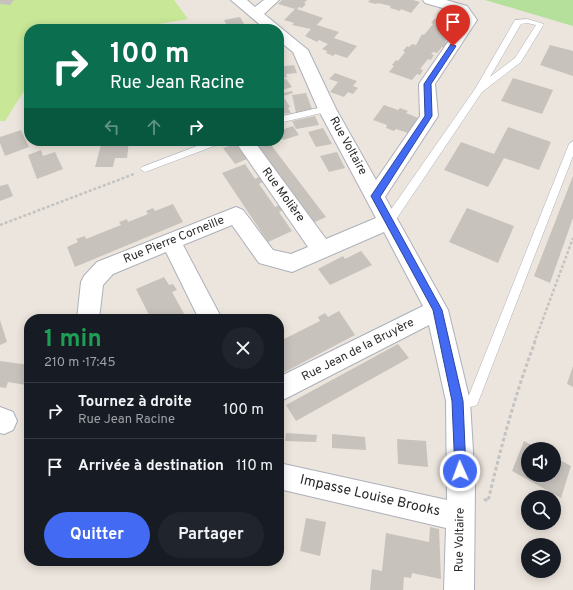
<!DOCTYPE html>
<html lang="fr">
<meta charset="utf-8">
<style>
:root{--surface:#171b24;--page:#20242c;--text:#f1f3f6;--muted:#9ea1a6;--line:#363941;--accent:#436af2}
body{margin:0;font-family:Overpass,sans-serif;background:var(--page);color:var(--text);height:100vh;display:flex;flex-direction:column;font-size:15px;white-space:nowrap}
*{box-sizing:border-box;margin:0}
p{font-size:13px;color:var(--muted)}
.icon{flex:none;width:22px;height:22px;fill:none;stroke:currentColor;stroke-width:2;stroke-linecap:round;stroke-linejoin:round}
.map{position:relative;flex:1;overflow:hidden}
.sheet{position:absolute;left:24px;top:314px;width:260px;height:252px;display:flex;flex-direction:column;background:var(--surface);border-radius:16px;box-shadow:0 2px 10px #0003}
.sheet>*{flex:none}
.top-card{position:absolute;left:24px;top:24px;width:260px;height:122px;border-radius:16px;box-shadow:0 2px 10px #0003;background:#0b6e4f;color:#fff;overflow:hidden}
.tools{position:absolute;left:521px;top:442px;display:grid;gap:8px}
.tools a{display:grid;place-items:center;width:40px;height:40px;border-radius:50%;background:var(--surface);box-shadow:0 2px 10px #0003;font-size:20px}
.pin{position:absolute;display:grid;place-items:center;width:34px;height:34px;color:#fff;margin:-41px -17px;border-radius:50% 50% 50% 0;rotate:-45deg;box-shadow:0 0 4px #0007}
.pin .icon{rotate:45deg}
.me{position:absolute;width:44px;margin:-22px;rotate:358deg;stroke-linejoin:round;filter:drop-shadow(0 0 3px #0008)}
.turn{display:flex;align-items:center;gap:14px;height:84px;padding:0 20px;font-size:18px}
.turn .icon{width:52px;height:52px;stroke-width:2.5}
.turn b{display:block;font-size:28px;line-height:34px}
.lanes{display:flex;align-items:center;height:38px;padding:0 20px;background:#0003;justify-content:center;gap:20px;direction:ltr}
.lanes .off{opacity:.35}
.round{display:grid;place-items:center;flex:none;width:42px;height:42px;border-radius:21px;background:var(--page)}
.headline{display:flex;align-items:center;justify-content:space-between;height:68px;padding:0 20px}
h1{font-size:24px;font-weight:700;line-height:30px;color:#1e9e55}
.cta{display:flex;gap:8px;margin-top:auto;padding:8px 20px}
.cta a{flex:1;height:46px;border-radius:24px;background:var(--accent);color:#fff;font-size:16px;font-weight:700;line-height:46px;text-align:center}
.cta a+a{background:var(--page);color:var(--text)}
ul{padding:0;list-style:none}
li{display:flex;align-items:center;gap:12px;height:56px;padding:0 20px;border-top:1px solid var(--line)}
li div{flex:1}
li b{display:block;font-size:15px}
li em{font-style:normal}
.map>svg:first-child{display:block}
.green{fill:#b5e09b}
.pitch{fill:#c8e797}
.building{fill:#c7c2bc}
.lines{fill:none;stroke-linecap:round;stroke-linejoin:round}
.service-casing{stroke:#adb0ba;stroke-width:1}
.minor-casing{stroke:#adb0ba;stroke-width:2}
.path-far1{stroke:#c3c3c3;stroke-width:2.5;stroke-dasharray:3 2;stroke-linecap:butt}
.path{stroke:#c3c3c3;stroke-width:3;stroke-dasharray:3.5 2.5;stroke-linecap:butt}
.service{fill:#fff;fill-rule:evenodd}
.minor{fill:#fff;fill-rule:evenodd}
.route{fill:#436af2;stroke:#2c459d}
.labels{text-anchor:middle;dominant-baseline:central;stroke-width:3.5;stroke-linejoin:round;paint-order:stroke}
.street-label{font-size:12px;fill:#2a2a2a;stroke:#fff}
.near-street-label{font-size:14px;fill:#2a2a2a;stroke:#fff}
</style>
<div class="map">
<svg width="573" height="590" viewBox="0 0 573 590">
<rect width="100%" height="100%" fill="#ece5dd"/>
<!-- green -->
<path class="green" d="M 485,0 L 573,0 L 573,26 Z"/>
<!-- pitch -->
<path class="pitch" d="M 0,0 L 174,0 L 188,19 L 130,29 L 29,29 L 29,83 L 5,121 L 0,121 Z"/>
<!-- building -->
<path class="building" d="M 0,0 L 14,0 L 10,5 L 0,4 Z
M 282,0 L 307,0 L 304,3 L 306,4 L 302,8 L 299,7 L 297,9 L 323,18 L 317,25 L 339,32 L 334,38 L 357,46 L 347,58 L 335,54 L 333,56 L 326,53 L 327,51 L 322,49 L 328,44 L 319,40 L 317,42 L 305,36 L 311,29 L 292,25 L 294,23 L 284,20 L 295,9 L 278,4 Z
M 370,0 L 413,0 L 420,2 L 411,13 L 401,9 L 400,11 L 390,8 L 391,6 L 378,3 L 376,4 L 368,2 Z
M 440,14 L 461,20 L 457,26 L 460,27 L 456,31 L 454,30 L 445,42 L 448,43 L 444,48 L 442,47 L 437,53 L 433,52 L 431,54 L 434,55 L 431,60 L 428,59 L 420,69 L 423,70 L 420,75 L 417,74 L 412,80 L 389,72 L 394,66 L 392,65 L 396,60 L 398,61 L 405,52 L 403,51 L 407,46 L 409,47 L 412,44 L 416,45 L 422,34 L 424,35 L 433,24 L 431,23 L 434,19 L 436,19 Z
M 240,17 L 247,29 L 229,29 L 224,20 Z
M 550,45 L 573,51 L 573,76 L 540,65 Z
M 294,65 L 297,73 L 286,74 L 287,77 L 279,79 L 279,67 Z
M 335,73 L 357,81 L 353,86 L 358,88 L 353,94 L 348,92 L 344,97 L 330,92 L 338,82 L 329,79 Z
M 513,78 L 553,90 L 542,114 L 501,101 Z
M 286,79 L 292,87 L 279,91 L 279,80 Z
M 292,91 L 293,93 L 283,96 L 290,107 L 288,108 L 291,113 L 281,114 L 279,111 L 279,94 Z
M 306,93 L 312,109 L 296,113 L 292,95 Z
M 384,105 L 398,110 L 400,108 L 408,111 L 406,113 L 418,118 L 408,133 L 396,129 L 394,131 L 386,128 L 387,125 L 373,120 Z
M 315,116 L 319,125 L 296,129 L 292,121 Z
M 293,126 L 299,135 L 283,140 L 279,134 L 279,131 Z
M 508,127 L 551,142 L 539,170 L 504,158 L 488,187 L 444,170 L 461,142 L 494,154 Z
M 323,128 L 332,144 L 316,147 L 308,132 Z
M 21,130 L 29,147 L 5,156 L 0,143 L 0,137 Z
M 110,141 L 129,141 L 127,158 L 115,158 L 113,167 L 95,167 L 101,145 L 109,145 Z
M 252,141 L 268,141 L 326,217 L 313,223 Z
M 236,144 L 247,159 L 235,164 L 223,148 Z
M 41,150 L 43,156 L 55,152 L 63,169 L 37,179 L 28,155 Z
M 337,152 L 345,168 L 329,172 L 320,156 Z
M 245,164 L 255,179 L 259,177 L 263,182 L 259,184 L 275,207 L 280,205 L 283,210 L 279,212 L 292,231 L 268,242 L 222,173 Z
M 573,176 L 573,218 L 550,283 L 534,276 Z
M 8,184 L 13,196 L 0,201 L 0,186 Z
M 173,204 L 183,222 L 75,267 L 67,247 L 78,242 L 76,239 L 85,236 L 86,239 L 121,225 L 119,222 L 127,219 L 128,222 L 148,214 L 146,211 L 153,208 L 155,211 Z
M 467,208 L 514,226 L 498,263 L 449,242 Z
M 361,251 L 372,265 L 330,285 L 318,269 L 343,256 L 345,259 Z
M 164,277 L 169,285 L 173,284 L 177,290 L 172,292 L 187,319 L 151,319 L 136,289 Z
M 339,311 L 355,335 L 281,374 L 279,371 L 279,336 L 282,335 L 284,339 L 320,321 L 318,317 L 325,313 L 328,317 Z
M 0,320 L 7,342 L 0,345 Z
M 398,344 L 409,358 L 296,421 L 286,405 Z
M 0,361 L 29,365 L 29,377 L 26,385 L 8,382 L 6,388 L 0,387 Z
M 573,366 L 573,387 L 567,384 Z
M 286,433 L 317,435 L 316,442 L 285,441 Z
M 332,434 L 365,437 L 366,450 L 332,448 Z
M 397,439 L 426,441 L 428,467 L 398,464 Z
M 524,441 L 539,449 L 528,449 L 528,475 L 554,475 L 554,457 L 571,466 L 561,498 L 512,471 Z
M 306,518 L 326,522 L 320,556 L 300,551 Z
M 430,527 L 439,529 L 441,579 L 412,573 L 411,578 L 404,577 L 403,590 L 370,590 L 372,569 L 382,571 L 386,533 L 429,542 Z"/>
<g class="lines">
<defs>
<path id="service" d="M 527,19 L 544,24 L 521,62 L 482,92 L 393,224 L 385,224 L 384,221 L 385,218 L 475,89 L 515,20 ZM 527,23 L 536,25 L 515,58 L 490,77 L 521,24 Z
M 327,106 L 331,109 L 330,111 L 279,123 L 279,117 Z
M 210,141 L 223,141 L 222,143 L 148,171 L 145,172 L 140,169 L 142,167 Z
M 573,141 L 573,156 L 477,405 C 470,408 461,408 454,405 L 452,401 L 454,397 L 458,395 L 469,395 L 569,144 Z"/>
<path id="minor" d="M 231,0 L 247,0 L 255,7 L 264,0 L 279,0 L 264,14 L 308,50 L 336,109 L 376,180 L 420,116 L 419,84 L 463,20 L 457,12 L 425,3 L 423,0 L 446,0 L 467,6 L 477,20 L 435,84 L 438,116 L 385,197 L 448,310 L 470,401 L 475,485 L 474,590 L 444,590 L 446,528 L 279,489 L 279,463 L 447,500 L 446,401 L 429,325 L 279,402 L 279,377 L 423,306 L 384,232 L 292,272 L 259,263 L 232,225 L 183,245 L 222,319 L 199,319 L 166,252 L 113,274 L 103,285 L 99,319 L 77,319 L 81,282 L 84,276 L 97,262 L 236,207 L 243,210 L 273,250 L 291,254 L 308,247 L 235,141 L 254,141 L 326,239 L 376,218 L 318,109 L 293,52 L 279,41 L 279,29 L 265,29 Z
M 0,407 L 13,412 L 17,421 L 13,430 L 4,434 L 0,433 Z"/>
</defs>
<!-- service casing -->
<use href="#service" class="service-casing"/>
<!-- minor casing -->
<use href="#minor" class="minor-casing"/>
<!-- path-far1 -->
<path class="path-far1" d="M 0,225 L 134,174
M 534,343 L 573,238"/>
<!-- path -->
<path class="path" d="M 484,499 L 488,501 C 501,447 515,394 535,342"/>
<!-- service -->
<use href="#service" class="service"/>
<!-- minor -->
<use href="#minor" class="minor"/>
</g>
<!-- route -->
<path class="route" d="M 451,44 L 456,46 L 431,84 L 432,116 L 380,197 L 442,310 L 463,401 L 466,471 L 464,475 L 460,477 L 457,475 L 455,471 L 452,401 L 433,310 L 371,196 L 425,116 L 424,84 Z"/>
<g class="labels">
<!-- street labels -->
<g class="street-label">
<text transform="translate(348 146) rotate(61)">Rue Voltaire</text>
<text transform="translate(283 195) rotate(54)">Rue Molière</text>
<text transform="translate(174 240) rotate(-22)">Rue Pierre Corneille</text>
<text transform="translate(358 350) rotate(-27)">Rue Jean de la Bruyère</text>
<text transform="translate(460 540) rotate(-89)">Rue Voltaire</text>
</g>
<!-- near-street labels -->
<g class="near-street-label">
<text transform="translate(370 496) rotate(13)">Impasse Louise Brooks</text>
</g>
</g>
</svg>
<div class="tools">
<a><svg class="icon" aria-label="sound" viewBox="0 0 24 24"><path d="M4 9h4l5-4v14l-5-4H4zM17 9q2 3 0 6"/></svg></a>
<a><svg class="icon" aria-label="search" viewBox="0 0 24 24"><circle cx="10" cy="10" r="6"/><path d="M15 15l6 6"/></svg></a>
<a><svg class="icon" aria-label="layers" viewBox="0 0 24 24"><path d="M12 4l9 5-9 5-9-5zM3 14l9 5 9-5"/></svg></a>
</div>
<div class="pin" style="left:453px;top:46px;background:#d93025"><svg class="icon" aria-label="arrive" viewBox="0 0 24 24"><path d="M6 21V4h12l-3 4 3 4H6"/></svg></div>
<svg class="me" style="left:460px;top:471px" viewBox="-20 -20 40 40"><circle r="17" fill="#436af2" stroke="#fff" stroke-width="3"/><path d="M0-11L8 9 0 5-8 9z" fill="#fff"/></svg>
<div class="top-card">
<div class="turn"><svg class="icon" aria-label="right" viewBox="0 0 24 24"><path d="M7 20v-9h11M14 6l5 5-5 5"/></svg><div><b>100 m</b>Rue Jean Racine</div></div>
<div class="lanes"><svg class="icon off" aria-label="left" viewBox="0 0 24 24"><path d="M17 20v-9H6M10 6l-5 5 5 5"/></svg><svg class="icon off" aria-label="ahead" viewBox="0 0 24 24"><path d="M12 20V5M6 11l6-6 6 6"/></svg><svg class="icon" aria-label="right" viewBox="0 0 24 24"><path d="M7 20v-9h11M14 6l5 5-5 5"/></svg></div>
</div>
<section class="sheet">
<div class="headline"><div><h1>1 min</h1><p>210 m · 17:45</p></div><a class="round"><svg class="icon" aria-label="close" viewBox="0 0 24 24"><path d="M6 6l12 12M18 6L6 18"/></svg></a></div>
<ul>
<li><svg class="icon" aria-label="right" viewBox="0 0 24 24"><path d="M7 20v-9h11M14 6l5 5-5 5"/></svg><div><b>Tournez à droite</b><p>Rue Jean Racine</p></div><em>100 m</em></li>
<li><svg class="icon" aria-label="arrive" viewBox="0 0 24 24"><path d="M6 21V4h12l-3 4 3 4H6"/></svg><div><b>Arrivée à destination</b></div><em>110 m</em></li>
</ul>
<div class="cta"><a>Quitter</a><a>Partager</a></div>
</section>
</div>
